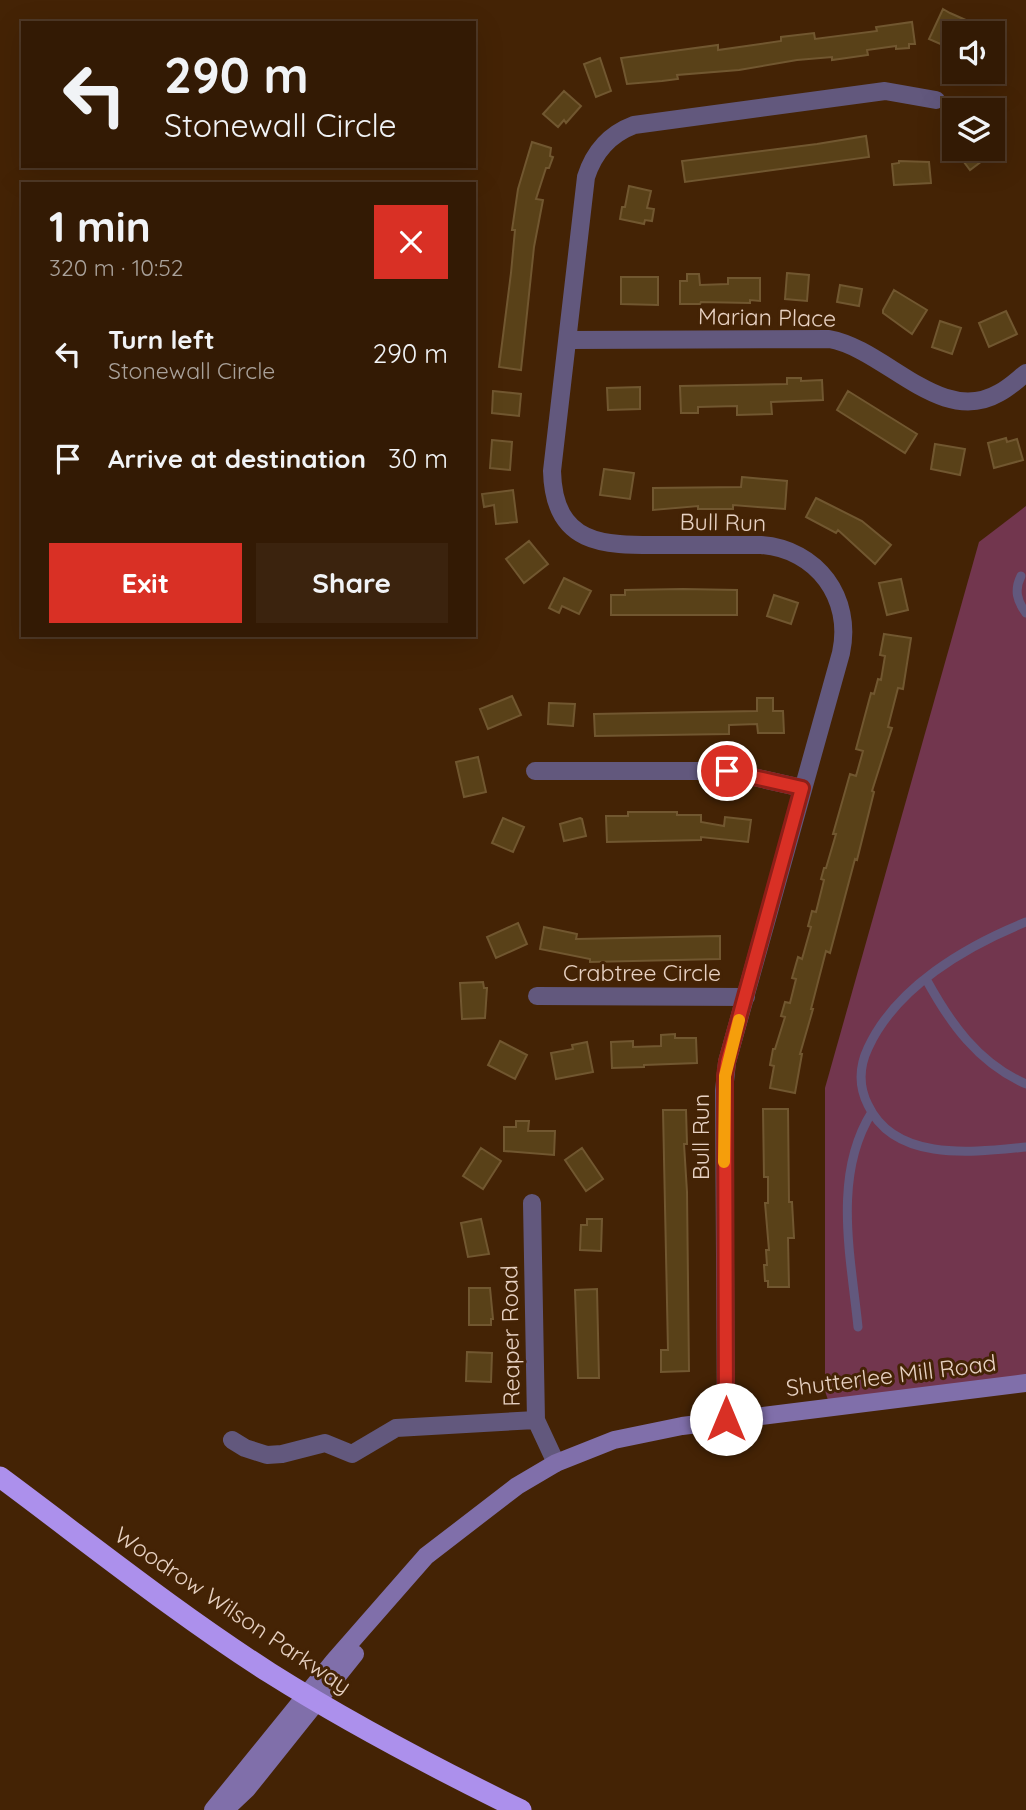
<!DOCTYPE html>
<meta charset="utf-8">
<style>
:root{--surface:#331a04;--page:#3b230e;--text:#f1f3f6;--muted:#a9a19a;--line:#4e3826;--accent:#d93025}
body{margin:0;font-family:Quicksand,sans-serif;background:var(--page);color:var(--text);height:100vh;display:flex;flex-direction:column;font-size:26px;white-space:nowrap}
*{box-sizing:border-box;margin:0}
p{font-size:23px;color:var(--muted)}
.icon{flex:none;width:38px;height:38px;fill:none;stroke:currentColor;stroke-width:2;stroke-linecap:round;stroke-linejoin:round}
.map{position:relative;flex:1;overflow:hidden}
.drawer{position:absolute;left:21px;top:182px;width:455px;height:455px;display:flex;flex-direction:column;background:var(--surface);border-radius:0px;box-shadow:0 7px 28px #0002,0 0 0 2px var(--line)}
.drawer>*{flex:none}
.top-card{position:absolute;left:21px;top:21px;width:455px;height:147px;border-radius:0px;box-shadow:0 7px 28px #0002,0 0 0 2px var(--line);background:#331a04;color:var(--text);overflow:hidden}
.controls{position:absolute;left:942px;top:21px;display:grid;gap:14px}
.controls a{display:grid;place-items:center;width:63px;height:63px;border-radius:0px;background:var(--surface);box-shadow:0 7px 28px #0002,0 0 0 2px var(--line);font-size:35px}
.pin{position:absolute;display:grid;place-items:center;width:60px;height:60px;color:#fff;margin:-30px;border:4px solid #fff;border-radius:50%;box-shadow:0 2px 7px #0007}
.me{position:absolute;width:77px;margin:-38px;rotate:0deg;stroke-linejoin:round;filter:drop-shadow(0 0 5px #0008)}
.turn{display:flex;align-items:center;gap:24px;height:147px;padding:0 28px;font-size:32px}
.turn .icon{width:91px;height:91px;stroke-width:2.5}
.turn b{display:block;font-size:49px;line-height:60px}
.round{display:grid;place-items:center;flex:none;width:74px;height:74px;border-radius:0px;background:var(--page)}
.overview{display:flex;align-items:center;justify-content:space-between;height:119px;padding:0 28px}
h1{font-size:42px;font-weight:700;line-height:52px}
.primary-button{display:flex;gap:14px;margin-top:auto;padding:14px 28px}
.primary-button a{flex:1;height:80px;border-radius:0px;background:var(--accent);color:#fff;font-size:28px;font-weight:700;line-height:80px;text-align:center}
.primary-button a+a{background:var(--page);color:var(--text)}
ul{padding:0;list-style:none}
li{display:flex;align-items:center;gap:21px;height:105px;padding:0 28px}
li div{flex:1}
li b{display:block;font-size:26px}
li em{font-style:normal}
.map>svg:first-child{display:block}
.green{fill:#72364e}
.building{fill:#594118;stroke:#715730;stroke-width:2}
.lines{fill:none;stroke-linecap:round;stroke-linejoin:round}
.lane{stroke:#62587d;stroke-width:9}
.street{stroke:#62587d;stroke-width:18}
.secondary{stroke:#806faa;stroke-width:18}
.highway{stroke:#ac90ec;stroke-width:21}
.route-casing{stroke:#8d1f18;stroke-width:18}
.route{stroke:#d93025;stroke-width:12}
.slow{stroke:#f59e0b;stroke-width:12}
.labels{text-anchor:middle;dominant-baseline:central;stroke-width:6;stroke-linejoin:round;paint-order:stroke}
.street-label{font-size:23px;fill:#e7d1c2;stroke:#442305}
</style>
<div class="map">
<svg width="1026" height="1810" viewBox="0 0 1026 1810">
<rect width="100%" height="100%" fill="#442305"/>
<!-- green -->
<path class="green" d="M 1026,506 L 1026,1376 L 828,1400 L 825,1391 L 825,1088 L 979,542 Z"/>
<!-- building -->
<path class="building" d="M 943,9 L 950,13 L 995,33 L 954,33 L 954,50 L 929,39 Z
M 912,22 L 915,44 L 909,44 L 909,48 L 896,49 L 896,46 L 867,50 L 868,55 L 832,60 L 832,57 L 797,60 L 739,70 L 677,75 L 678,79 L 662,81 L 627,84 L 621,58 L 718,45 L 718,50 L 781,41 L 781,37 L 814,33 L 815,39 L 877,31 L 876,27 Z
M 600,58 L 611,91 L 596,97 L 584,64 Z
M 564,91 L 581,106 L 566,123 L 564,120 L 558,127 L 543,114 Z
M 866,136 L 869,157 L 685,182 L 682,161 L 817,144 Z
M 532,142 L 551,148 L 550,156 L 553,157 L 549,168 L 546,168 L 536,199 L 543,200 L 534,247 L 521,370 L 499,367 L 511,273 L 515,230 L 512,230 L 518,189 Z
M 965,149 L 998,149 L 970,170 L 958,154 Z
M 899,161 L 929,162 L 931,183 L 894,185 L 892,164 L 899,163 Z
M 629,186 L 651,191 L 647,208 L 654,209 L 652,221 L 645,220 L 644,224 L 620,219 L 622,207 L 625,207 Z
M 787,273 L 809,275 L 807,301 L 785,299 Z
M 687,274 L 699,274 L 700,285 L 728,284 L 728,278 L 760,278 L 760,301 L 750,300 L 750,303 L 701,302 L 700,304 L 680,304 L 680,281 L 687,281 Z
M 621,277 L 658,277 L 658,305 L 621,304 Z
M 840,285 L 862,289 L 859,306 L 837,302 Z
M 894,290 L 927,310 L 912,334 L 883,313 L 883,310 Z
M 1006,311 L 1017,334 L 989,347 L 979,323 Z
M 940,321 L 961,328 L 952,354 L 932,347 Z
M 787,378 L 801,378 L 801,381 L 822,380 L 823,400 L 771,402 L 772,414 L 737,415 L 737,406 L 698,407 L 698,413 L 681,413 L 680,386 L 787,384 Z
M 640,387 L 640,409 L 608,410 L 607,388 Z
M 493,391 L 521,394 L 519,416 L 492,413 Z
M 848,391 L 917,434 L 905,453 L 837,410 Z
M 1006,438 L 1007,442 L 1017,439 L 1023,460 L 994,468 L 988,443 Z
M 492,440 L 512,442 L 510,470 L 490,468 Z
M 935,444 L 965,449 L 960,475 L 931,469 Z
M 604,469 L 634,473 L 630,499 L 600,495 Z
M 742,477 L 787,481 L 785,509 L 733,505 L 733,509 L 698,509 L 698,506 L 653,510 L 653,488 L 741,487 Z
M 513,490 L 517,522 L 496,524 L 494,505 L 484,507 L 482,494 Z
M 816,498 L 862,521 L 891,545 L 875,564 L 838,530 L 836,533 L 806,517 Z
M 529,541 L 548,564 L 524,583 L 506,559 Z
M 564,578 L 591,591 L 579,614 L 562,606 L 559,613 L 549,608 Z
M 901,579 L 908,610 L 887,615 L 879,583 Z
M 683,589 L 737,590 L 737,615 L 611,615 L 611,595 L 625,595 L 625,590 Z
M 774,595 L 798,603 L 791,624 L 767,616 Z
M 884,634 L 911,638 L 903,689 L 898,688 L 888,727 L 892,728 L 872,791 L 874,792 L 857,860 L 855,859 L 830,953 L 826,951 L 811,1009 L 813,1009 L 800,1054 L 802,1054 L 795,1093 L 770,1088 L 774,1066 L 770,1065 L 773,1049 L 775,1049 L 785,1017 L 781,1016 L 785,1002 L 790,1003 L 796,979 L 792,978 L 798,957 L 802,959 L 811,927 L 808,926 L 812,911 L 816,912 L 824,880 L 821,879 L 824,868 L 826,868 L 836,834 L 833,834 L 850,774 L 856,776 L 863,751 L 856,749 L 871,693 L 874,694 L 878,679 L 881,680 L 885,656 L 880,655 Z
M 512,696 L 521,715 L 488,729 L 480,709 Z
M 757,698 L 773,698 L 773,711 L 783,711 L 784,733 L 758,733 L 757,724 L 729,725 L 729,734 L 595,736 L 594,714 L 757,711 Z
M 549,703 L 575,704 L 573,726 L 548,724 Z
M 478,757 L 486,792 L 464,797 L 456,762 Z
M 628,812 L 677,812 L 677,815 L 701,815 L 701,822 L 724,826 L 725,817 L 751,820 L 748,842 L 701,837 L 701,840 L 607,842 L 606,816 L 628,816 Z
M 503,818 L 524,827 L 513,852 L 492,843 Z
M 580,818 L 582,819 L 586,836 L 564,841 L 560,824 Z
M 518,923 L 527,944 L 496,958 L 487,937 Z
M 544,927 L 577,934 L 576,939 L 720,936 L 720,959 L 590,962 L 590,959 L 540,949 Z
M 483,982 L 484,988 L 487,988 L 485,1018 L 462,1019 L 460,983 Z
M 675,1034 L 675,1038 L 696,1038 L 697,1063 L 644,1065 L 644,1067 L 612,1068 L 611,1042 L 633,1041 L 633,1047 L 661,1046 L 661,1035 Z
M 500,1041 L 527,1055 L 515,1079 L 488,1065 Z
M 587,1042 L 593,1072 L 556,1079 L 551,1053 L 573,1049 L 572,1045 Z
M 763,1109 L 788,1109 L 789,1202 L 792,1202 L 794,1238 L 788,1238 L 789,1287 L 768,1287 L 768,1281 L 765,1281 L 764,1265 L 767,1265 L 766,1250 L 769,1250 L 765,1203 L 768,1203 L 768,1177 L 764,1177 Z
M 663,1110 L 686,1110 L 687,1144 L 684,1144 L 687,1192 L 689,1371 L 661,1372 L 661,1350 L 668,1350 Z
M 516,1121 L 529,1121 L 528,1131 L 555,1131 L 554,1155 L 504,1151 L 504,1127 L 516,1127 Z
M 481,1148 L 501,1161 L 483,1189 L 463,1176 Z
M 582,1148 L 603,1179 L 586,1191 L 565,1160 Z
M 481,1219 L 489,1254 L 468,1257 L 461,1223 Z
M 587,1219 L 602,1219 L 601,1251 L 580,1250 L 581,1225 L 587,1225 Z
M 469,1288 L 490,1288 L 493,1319 L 491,1319 L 491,1325 L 469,1325 Z
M 597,1289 L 599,1378 L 578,1378 L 575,1290 Z
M 467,1352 L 492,1353 L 491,1382 L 466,1381 Z"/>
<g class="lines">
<!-- lane -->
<path class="lane" d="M 1021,576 C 1014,590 1017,601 1026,613
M 1026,922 C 966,946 896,987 868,1048 C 859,1067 859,1087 868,1105 C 895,1163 975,1152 1026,1147
M 926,979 C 950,1023 978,1063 1026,1084
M 858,1327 C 851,1257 832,1175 872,1112"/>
<!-- street -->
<path class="street" d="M 568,340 L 829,339 C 886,349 940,427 999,393 C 1009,388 1017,380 1026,373
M 535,771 L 727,771 L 802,788
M 537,996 L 746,997
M 532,1203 L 536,1420 L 556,1463
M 726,1419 L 724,1091 L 727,1062 L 841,653 C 853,598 817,549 761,545 C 731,545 700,545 669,545 C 610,545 554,550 552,471 L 586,177 C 594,152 610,134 634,125 L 885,91 L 936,100
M 232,1440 L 245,1448 L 267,1455 L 282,1454 L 325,1443 L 352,1454 L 396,1428 L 536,1420"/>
<!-- secondary -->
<path class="secondary" d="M 230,1805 L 247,1789 L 355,1654
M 213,1810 L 334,1661 L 426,1556 L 517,1486 L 556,1463 L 614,1440 L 682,1426 L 1026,1383"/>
<!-- highway -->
<path class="highway" d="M 0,1477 C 89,1543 176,1613 270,1673 C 351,1724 435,1768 521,1810"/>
</g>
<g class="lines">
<defs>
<path id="route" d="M 726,1419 L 725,1076 L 727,1062 L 802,788 L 727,771"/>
</defs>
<!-- route casing -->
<use href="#route" class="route-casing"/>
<!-- route -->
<use href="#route" class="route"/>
<!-- slow -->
<path class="slow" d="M 724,1162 L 725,1076 L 739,1020"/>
</g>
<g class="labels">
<!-- street labels -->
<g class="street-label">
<text transform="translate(767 317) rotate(1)">Marian Place</text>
<text transform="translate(723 522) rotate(1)">Bull Run</text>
<text x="642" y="972">Crabtree Circle</text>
<text transform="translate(700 1137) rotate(-90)">Bull Run</text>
<text transform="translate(510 1336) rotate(-91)">Reaper Road</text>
<text transform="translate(891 1375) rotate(-7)">Shutterlee Mill Road</text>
<text transform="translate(233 1610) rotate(34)">Woodrow Wilson Parkway</text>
</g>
</g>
</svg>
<div class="controls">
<a><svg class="icon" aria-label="sound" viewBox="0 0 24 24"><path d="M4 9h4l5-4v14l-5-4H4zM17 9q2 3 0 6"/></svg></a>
<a><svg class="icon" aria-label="layers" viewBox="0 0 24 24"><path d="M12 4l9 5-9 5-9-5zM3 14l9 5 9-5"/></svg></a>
</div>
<div class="pin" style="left:727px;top:771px;background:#d93025"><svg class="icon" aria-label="arrive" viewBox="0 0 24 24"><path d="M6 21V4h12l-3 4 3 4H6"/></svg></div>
<svg class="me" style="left:726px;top:1419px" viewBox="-20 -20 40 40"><circle r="19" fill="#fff"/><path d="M0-13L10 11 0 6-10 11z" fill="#d93025"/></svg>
<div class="top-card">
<div class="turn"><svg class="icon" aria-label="left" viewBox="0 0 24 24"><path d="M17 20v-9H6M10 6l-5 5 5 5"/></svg><div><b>290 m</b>Stonewall Circle</div></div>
</div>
<section class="drawer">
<div class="overview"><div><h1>1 min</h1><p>320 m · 10:52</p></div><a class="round" style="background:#d93025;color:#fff"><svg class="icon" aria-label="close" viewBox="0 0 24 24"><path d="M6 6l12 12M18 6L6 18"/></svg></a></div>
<ul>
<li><svg class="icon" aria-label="left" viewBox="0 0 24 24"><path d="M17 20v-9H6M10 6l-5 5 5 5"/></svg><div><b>Turn left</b><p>Stonewall Circle</p></div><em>290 m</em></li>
<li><svg class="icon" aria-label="arrive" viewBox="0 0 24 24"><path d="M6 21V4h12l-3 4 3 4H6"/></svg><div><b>Arrive at destination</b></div><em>30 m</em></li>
</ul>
<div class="primary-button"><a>Exit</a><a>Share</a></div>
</section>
</div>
